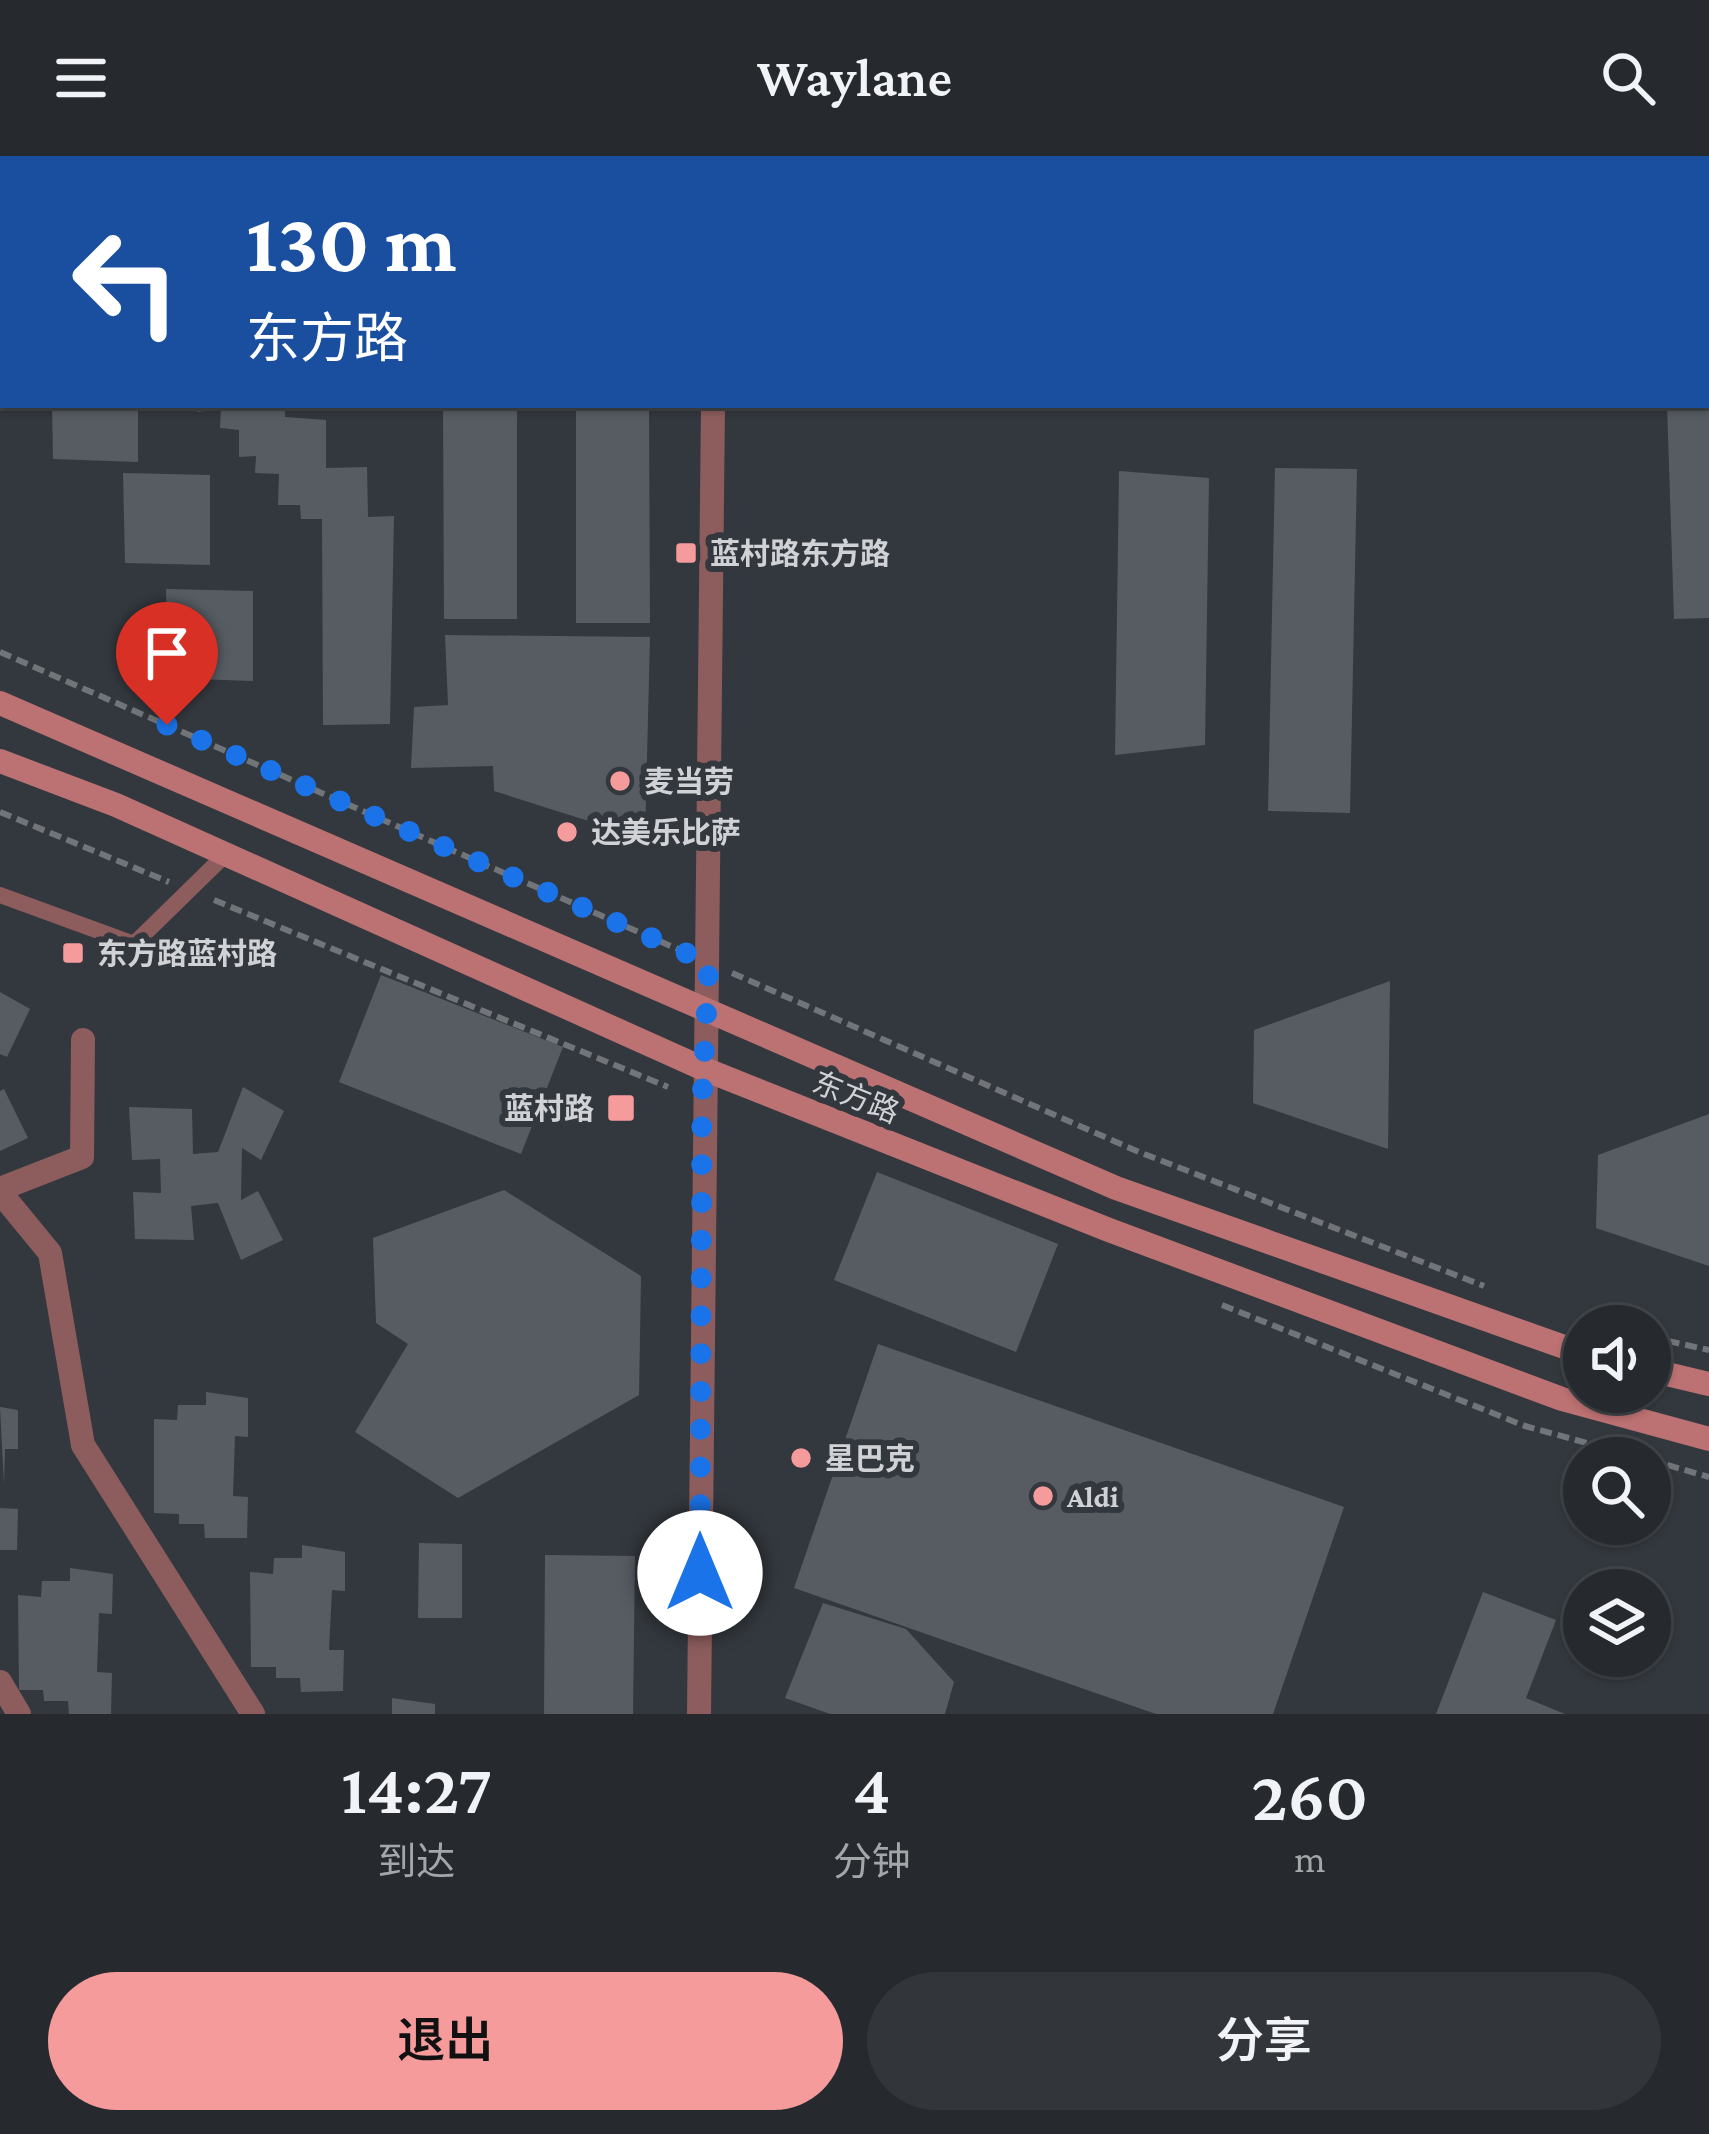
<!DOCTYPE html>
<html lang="zh">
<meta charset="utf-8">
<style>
:root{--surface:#262a2e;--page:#32363a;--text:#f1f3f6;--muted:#a4a7aa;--line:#42464a;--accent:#f59b9b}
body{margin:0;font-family:"Crimson Pro","Noto Sans SC",serif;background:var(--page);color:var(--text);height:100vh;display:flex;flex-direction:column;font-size:45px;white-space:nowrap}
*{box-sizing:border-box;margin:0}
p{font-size:39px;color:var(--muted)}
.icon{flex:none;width:66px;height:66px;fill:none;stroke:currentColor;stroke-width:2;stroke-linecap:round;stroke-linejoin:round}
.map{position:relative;height:1558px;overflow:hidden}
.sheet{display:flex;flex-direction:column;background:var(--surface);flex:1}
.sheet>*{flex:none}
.top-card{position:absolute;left:0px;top:0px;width:1710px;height:252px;box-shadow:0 3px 9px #0004,0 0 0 3px var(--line);background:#1a4fa0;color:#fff;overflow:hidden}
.controls{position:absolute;left:1563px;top:1149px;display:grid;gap:24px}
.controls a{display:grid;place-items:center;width:108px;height:108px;border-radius:50%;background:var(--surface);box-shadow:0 3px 9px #0004,0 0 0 3px var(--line);font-size:60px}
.pin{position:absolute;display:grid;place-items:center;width:102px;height:102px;color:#fff;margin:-123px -51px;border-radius:50% 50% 50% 0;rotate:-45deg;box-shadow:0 0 12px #0007}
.pin .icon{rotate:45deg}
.me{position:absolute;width:132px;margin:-66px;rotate:0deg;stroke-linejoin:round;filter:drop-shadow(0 0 9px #0008)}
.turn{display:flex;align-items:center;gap:42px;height:252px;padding:0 48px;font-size:54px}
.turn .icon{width:156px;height:156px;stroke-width:2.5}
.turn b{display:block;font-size:84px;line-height:102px}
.eta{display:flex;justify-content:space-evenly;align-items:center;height:204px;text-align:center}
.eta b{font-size:72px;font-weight:600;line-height:84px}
.cta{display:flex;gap:24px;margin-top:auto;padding:24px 48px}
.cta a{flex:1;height:138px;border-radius:72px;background:var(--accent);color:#111;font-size:48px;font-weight:600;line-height:138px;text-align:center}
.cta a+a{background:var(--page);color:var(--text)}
header{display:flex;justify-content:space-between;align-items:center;height:156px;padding:0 48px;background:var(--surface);font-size:54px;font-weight:600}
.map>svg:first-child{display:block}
.building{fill:#575c63}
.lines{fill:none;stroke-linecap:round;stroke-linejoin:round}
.path{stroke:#71757a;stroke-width:6;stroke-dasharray:12 6;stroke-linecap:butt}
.service{stroke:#8d5d5d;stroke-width:16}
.minor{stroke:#8d5d5d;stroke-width:24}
.tertiary{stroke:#8d5d5d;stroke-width:24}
.secondary{stroke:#bc7172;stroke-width:24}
.route{stroke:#1a73e8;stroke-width:21;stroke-dasharray:0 37.8}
.poi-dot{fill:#f59b9b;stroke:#33383e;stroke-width:4.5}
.labels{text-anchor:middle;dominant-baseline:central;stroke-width:12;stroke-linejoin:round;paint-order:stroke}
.poi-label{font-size:30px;font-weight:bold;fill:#d0d2d6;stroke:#33383e;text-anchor:start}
.street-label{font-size:30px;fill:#d0d2d6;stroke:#33383e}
</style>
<header><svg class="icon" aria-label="menu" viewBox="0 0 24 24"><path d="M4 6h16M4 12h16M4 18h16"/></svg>Waylane<svg class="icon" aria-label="search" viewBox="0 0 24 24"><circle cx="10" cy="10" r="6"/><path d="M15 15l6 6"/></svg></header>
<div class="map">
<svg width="1709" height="1558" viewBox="0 0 1709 1558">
<rect width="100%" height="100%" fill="#33383e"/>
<!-- building -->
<path class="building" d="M 52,249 L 138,249 L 138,306 L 53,303 Z
M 197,249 L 285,249 L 285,261 L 326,264 L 326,312 L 367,311 L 368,361 L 394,360 L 390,568 L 323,569 L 322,363 L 301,363 L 300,349 L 278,349 L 279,318 L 255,317 L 256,300 L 239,301 L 239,274 L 220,272 L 221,253 L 197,256 Z
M 443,249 L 517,249 L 517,463 L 444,463 Z
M 576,249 L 649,249 L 650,467 L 576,467 Z
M 1667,249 L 1709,249 L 1709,462 L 1674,463 Z
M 1275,312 L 1357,313 L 1350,657 L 1268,655 Z
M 1119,315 L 1209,322 L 1205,589 L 1115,599 Z
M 123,317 L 210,319 L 210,409 L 125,407 Z
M 166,433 L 253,435 L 253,525 L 168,522 Z
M 445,479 L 650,481 L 645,683 L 494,635 L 493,610 L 411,612 L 414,551 L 448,549 Z
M 381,819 L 563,891 L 521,998 L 339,926 Z
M 1390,825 L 1388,993 L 1253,947 L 1254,874 Z
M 0,836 L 30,853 L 7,901 L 0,898 Z
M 243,931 L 284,955 L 261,1004 L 242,992 L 241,1044 L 258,1035 L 283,1084 L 241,1104 L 218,1047 L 191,1050 L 194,1084 L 135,1083 L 133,1036 L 161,1037 L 160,1003 L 132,1004 L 129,951 L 192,953 L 193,998 L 218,996 Z
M 4,933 L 28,982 L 0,995 L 0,935 Z
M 1709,958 L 1709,1110 L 1596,1072 L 1598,999 Z
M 877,1016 L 1058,1088 L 1016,1196 L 834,1124 Z
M 504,1034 L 641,1120 L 639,1239 L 458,1342 L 355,1276 L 408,1188 L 376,1167 L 373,1082 Z
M 878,1188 L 1344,1351 L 1273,1558 L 1156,1558 L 794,1432 Z
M 206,1236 L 248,1242 L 248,1281 L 235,1280 L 233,1340 L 248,1341 L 247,1382 L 205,1382 L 204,1368 L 179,1368 L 179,1358 L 154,1357 L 154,1263 L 177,1264 L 178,1249 L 206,1249 Z
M 0,1251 L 18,1254 L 18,1293 L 5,1293 L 4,1328 Z
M 0,1352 L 18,1353 L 17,1394 L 0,1394 Z
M 419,1387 L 462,1388 L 462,1462 L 418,1462 Z
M 302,1389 L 345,1396 L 345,1435 L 332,1434 L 329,1494 L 344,1494 L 343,1535 L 301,1536 L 300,1522 L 276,1522 L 276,1511 L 251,1511 L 250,1416 L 273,1418 L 274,1402 L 302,1402 Z
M 545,1399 L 635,1400 L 633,1558 L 544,1558 Z
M 70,1412 L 113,1418 L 112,1458 L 99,1457 L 97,1516 L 112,1517 L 111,1558 L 69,1558 L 68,1545 L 44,1545 L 43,1534 L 19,1534 L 18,1439 L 41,1441 L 42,1425 L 70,1425 Z
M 1483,1436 L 1556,1464 L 1526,1542 L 1565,1558 L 1436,1558 Z
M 823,1447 L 906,1473 L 954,1526 L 945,1558 L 830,1558 L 785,1542 Z
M 392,1542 L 435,1548 L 435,1558 L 392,1558 Z"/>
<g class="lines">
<!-- path -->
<path class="path" d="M 0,496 L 682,795
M 0,656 L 169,726
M 214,744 L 668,931
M 732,817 L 1139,996 L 1484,1130
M 1222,1149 L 1525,1270 L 1641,1302
M 1650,1181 L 1709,1194
M 1650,1304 L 1709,1321"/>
<!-- service -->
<path class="service" d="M 0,739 L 134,788 L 224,700"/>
<!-- minor -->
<path class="minor" d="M 0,1033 L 82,1001 L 83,884
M 0,1036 L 50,1097 L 83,1289 L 253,1558
M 0,1526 L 19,1558"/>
<!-- tertiary -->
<path class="tertiary" d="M 715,3 L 715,0
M 699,1558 L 713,249"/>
<!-- secondary -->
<path class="secondary" d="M 0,547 L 1116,1032 L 1584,1198
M 0,605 L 116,649 L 704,913 L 1109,1074 L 1562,1243 L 1709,1283
M 1650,1214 L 1709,1228"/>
</g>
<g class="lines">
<!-- route -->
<path class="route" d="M 167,569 L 709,807 L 702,945 L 700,1417"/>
</g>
<!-- markers -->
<g class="poi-dot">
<rect x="674" y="385" width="24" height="24" rx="6"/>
<circle cx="620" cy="625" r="12"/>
<circle cx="567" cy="676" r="12"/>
<rect x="61" y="785" width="24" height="24" rx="6"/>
<rect x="606" y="937" width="30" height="30" rx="6"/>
<circle cx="801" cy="1302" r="12"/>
<circle cx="1043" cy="1340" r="12"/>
</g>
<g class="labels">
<!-- poi labels -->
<g class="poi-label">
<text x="710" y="397">蓝村路东方路</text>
<text x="644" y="625">麦当劳</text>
<text x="591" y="676">达美乐比萨</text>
<text x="97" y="797">东方路蓝村路</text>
<text x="594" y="952" text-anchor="end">蓝村路</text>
<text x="825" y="1302">星巴克</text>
<text x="1067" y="1340">Aldi</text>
</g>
<!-- street labels -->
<g class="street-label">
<text transform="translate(856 941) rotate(22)">东方路</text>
</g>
</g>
</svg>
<div class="controls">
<a><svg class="icon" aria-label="sound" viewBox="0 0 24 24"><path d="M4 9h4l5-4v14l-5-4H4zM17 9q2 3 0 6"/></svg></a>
<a><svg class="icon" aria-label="search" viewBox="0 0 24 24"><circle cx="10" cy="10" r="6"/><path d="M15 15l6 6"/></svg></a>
<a><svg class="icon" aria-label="layers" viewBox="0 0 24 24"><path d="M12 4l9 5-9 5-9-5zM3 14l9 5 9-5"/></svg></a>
</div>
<div class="pin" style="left:167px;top:569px;background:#d93025"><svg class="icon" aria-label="arrive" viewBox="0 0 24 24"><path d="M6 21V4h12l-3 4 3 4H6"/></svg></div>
<svg class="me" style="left:700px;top:1417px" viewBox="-20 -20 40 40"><circle r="19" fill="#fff"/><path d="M0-13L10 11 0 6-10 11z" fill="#1a73e8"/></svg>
<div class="top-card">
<div class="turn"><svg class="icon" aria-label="left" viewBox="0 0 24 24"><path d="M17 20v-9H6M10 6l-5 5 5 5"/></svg><div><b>130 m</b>东方路</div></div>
</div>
</div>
<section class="sheet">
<div class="eta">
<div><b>14:27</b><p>到达</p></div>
<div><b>4</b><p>分钟</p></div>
<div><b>260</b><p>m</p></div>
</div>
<div class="cta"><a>退出</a><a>分享</a></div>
</section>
